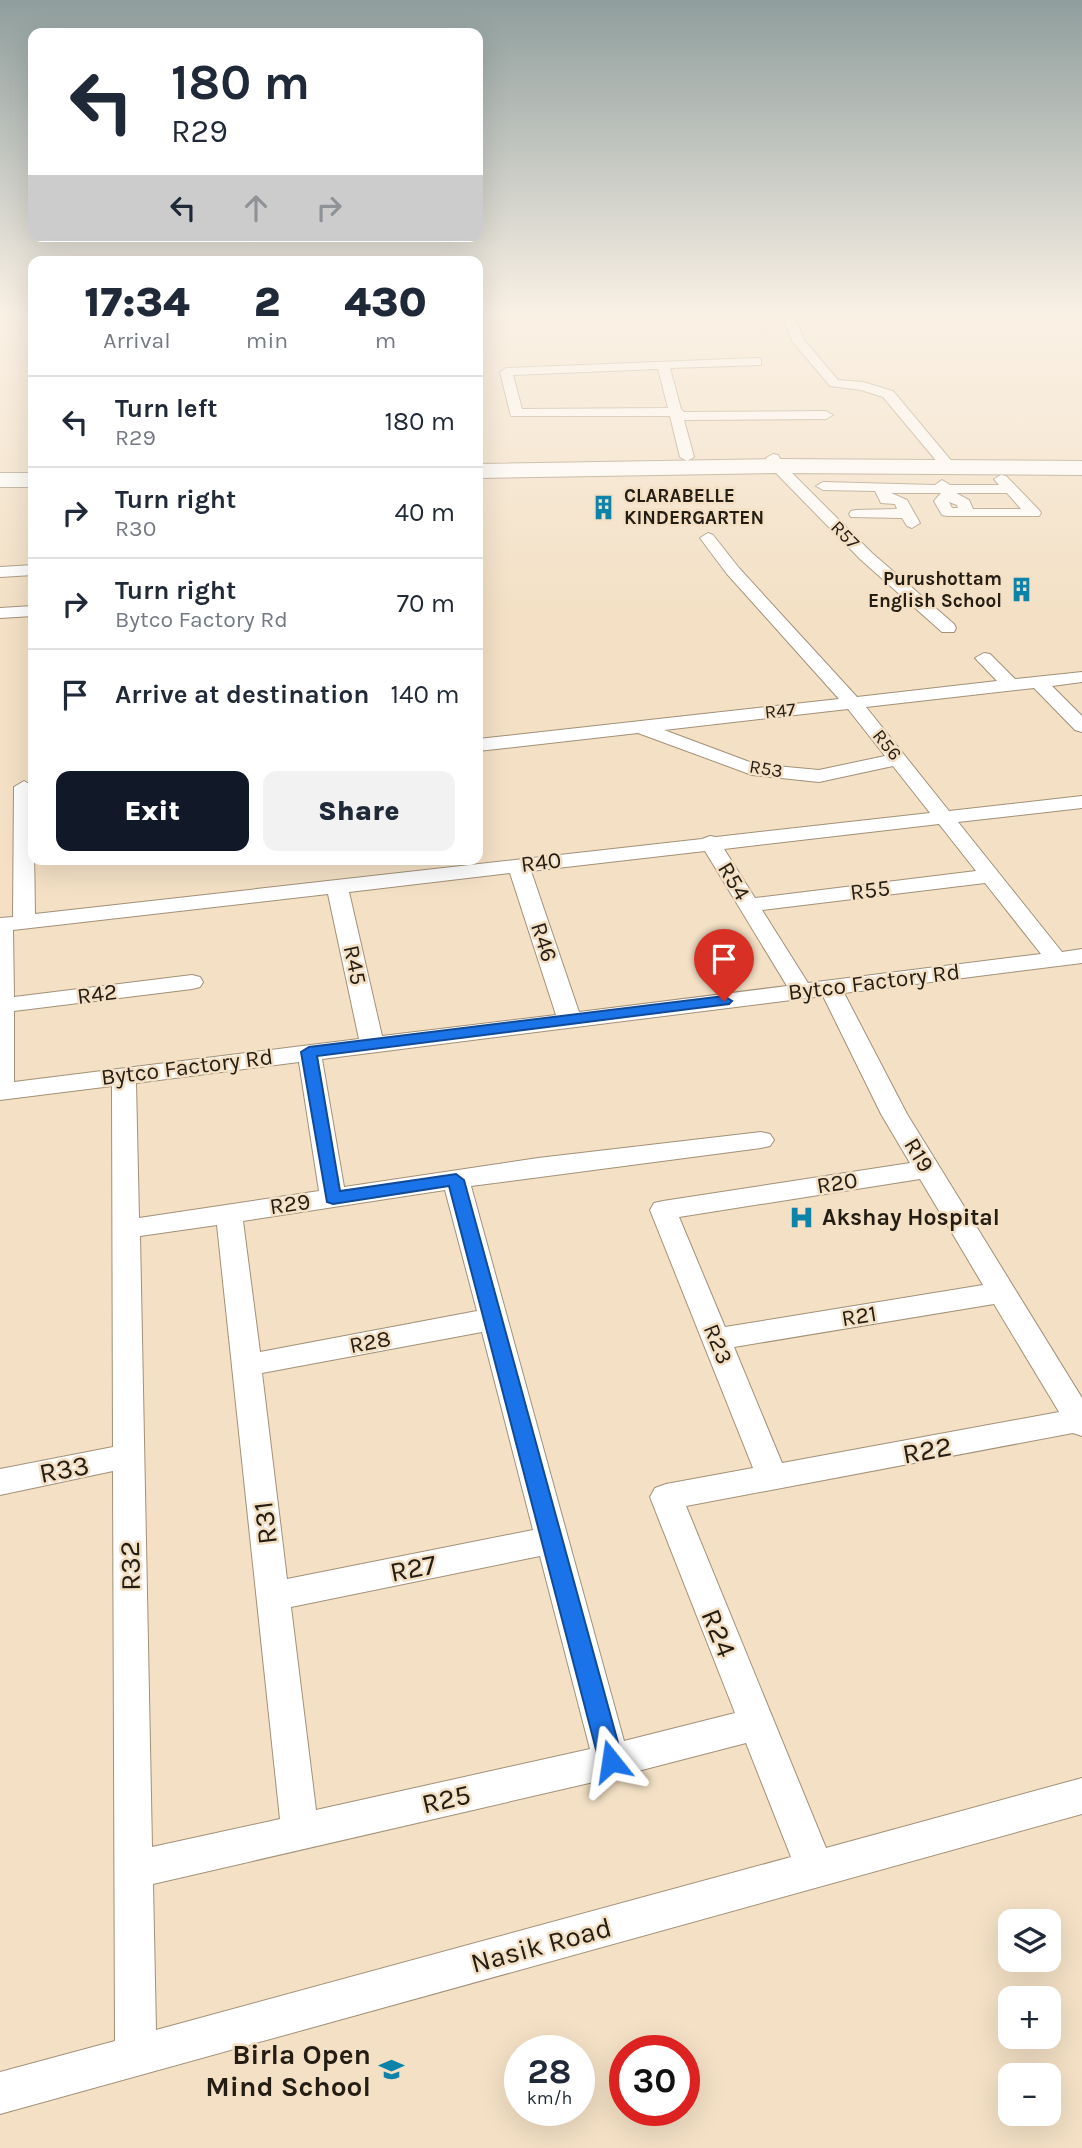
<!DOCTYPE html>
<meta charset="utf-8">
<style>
:root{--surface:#fff;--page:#f2f2f3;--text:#1f2937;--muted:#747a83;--line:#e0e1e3;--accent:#111827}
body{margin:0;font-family:Karla,sans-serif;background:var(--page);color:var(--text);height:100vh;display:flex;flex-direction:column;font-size:26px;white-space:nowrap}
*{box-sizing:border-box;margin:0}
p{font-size:23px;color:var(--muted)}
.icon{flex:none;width:38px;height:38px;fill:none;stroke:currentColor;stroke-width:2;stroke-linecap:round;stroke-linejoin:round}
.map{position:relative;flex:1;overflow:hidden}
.sheet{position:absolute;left:28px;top:256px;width:455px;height:609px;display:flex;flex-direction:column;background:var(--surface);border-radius:14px;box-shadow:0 7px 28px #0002}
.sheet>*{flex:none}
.top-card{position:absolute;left:28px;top:28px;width:455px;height:214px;border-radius:14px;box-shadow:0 7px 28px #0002;background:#fff;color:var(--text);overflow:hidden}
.tools{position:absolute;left:998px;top:1909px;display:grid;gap:14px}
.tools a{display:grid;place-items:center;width:63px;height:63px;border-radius:14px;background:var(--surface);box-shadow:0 7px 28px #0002;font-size:35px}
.speed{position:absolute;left:504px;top:2035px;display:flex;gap:14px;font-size:35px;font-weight:700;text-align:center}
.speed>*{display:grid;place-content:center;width:91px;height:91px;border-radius:50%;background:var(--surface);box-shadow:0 7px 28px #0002;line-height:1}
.speed small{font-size:18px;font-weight:400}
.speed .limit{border:10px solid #d22;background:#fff;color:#111}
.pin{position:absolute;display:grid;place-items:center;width:60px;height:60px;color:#fff;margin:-72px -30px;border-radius:50% 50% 50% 0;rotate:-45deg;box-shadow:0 0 7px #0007}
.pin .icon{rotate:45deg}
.me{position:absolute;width:77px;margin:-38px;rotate:345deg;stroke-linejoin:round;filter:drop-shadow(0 0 5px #0008)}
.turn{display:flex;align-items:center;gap:24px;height:147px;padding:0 28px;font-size:32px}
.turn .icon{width:91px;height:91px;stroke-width:2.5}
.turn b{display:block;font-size:49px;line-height:60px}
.lanes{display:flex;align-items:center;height:66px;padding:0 28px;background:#0003;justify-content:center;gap:35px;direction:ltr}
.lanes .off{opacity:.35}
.eta{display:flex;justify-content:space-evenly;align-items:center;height:119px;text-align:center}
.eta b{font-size:42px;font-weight:800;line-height:49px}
.primary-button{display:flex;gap:14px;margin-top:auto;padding:14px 28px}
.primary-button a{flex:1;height:80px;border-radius:14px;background:var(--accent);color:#fff;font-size:28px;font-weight:800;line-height:80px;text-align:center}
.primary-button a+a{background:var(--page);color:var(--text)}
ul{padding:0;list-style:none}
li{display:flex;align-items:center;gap:21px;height:91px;padding:0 28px;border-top:2px solid var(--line)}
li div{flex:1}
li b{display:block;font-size:26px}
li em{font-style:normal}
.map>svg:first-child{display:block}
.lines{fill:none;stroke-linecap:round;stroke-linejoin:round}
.minor-casing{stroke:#a29178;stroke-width:2}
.primary-casing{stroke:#a29178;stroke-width:2}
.minor{fill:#fff;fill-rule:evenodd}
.primary{fill:#fff;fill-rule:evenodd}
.route{fill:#1a73e8;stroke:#114b97;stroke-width:2}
.labels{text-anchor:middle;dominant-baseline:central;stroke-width:5;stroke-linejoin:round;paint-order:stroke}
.far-poi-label{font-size:19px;font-weight:bold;fill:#241d13;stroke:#f3e0c5;text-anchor:start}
.far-street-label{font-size:19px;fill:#241d13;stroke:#f3e0c5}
.street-label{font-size:23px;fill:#241d13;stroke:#f3e0c5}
.poi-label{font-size:23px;font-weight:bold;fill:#241d13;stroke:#f3e0c5;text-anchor:start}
.near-street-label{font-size:28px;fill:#241d13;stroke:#f3e0c5}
.near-poi-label{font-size:28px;font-weight:bold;fill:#241d13;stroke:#f3e0c5;text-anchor:end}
</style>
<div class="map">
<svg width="1082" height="2148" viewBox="0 0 1082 2148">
<rect width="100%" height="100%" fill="#f3e0c5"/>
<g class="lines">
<defs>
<path id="minor" d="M 782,316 L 794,316 L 804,340 L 838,380 L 863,382 L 893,391 L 954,464 L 954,470 L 944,470 L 883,397 L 861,390 L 830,386 L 792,341 Z
M 757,358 L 761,359 L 761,365 L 670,368 L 681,409 L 684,412 L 826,411 L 833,415 L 826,419 L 684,420 L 694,457 L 687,461 L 680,457 L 670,416 L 511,416 L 500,372 L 506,368 ZM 658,369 L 668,408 L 522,409 L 513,375 Z
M 773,454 L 778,455 L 783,464 L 872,553 L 954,624 L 956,628 L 954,632 L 942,632 L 860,559 L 772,469 L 766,458 Z
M 1001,475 L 1006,476 L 1039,510 L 1041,513 L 1039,516 L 947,516 L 942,515 L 934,501 L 941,493 L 891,493 L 907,500 L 920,523 L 912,528 L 907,526 L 902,518 L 851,517 L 849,514 L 851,511 L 856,510 L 897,509 L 895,504 L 881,503 L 875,491 L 823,490 L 816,486 L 823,482 L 935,485 L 942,480 L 950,485 L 999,485 L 994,479 ZM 956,493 L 1007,493 L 1021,509 L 973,509 L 969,500 ZM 949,502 L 957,505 L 958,508 L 952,508 Z
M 708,533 L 713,535 L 739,568 L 857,697 L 997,681 L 975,658 L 984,653 L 990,654 L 1015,679 L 1082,672 L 1082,682 L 1052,686 L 1082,716 L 1082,732 L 1075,730 L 1034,688 L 866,707 L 949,811 L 1082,796 L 1082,808 L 958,822 L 1062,952 L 1082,949 L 1082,963 L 844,993 L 907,1114 L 1082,1398 L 1082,1436 L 1073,1433 L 686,1506 L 826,1848 L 1082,1778 L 1082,1814 L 0,2114 L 0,2072 L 115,2041 L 113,1471 L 0,1495 L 0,1469 L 113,1447 L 112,1086 L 0,1100 L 0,918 L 13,917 L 14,787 L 24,781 L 33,786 L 35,914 L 702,839 L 710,836 L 716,837 L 930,813 L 893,766 L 819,782 L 752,775 L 638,733 L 478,751 L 478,739 L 839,699 L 727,574 L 700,538 ZM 848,709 L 885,756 L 819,770 L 755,764 L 664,730 ZM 939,824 L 976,871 L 755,898 L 724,849 ZM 705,851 L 787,986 L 579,1012 L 531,871 ZM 510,873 L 556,1015 L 382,1036 L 349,892 ZM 985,883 L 1041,954 L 808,983 L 762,910 ZM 328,894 L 359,1039 L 14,1082 L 14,1011 L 192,989 L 200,987 L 203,982 L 200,977 L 192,975 L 14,997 L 13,930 ZM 823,996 L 881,1114 L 910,1163 L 663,1201 L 654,1203 L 650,1210 L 753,1468 L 666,1484 L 655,1488 L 650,1497 L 735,1713 L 624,1741 L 471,1186 L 761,1148 L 770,1146 L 774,1140 L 770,1134 L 761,1132 L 538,1158 L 344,1187 L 322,1059 ZM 299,1062 L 319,1191 L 139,1218 L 136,1083 ZM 920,1179 L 983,1285 L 725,1327 L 679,1217 ZM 445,1190 L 477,1311 L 260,1352 L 243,1221 ZM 217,1225 L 280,1819 L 152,1847 L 140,1236 ZM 994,1304 L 1059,1412 L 782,1463 L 734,1347 ZM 482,1332 L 533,1530 L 287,1579 L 262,1373 ZM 540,1556 L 590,1749 L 316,1810 L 291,1607 ZM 746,1743 L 791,1857 L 156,2030 L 153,1884 L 611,1778 Z
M 33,565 L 33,575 L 0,577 L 0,567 Z
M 33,606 L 33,616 L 0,618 L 0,608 Z"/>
<path id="primary" d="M 777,459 L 1082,461 L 1082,475 L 777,473 L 478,478 L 478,464 Z
M 0,473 L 33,473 L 33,487 L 0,487 Z"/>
</defs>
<!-- minor casing -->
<use href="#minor" class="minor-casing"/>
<!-- primary casing -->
<use href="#primary" class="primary-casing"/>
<!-- minor -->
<use href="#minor" class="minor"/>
<!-- primary -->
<use href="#primary" class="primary"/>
</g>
<!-- sky -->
<linearGradient id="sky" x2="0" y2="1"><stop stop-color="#8f9e9d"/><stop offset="0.51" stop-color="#faf1e5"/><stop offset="1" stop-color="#faf1e5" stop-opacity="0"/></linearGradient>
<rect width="1082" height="616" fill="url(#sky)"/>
<!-- route -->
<path class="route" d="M 724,996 L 732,1001 L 729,1004 L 317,1056 L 340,1191 L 456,1174 L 464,1180 L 623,1761 L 620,1769 L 611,1772 L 603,1769 L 599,1761 L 449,1186 L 333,1204 L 327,1202 L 301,1052 L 309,1047 Z"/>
<!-- icons -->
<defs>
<symbol id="building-bare" viewBox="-9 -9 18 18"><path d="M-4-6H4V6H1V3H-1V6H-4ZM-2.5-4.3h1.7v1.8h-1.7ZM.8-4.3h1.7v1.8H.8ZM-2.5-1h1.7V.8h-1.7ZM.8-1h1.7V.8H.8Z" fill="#0d83a9" stroke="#f3e0c5" stroke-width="2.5" paint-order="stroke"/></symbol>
<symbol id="hospital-bare" viewBox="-9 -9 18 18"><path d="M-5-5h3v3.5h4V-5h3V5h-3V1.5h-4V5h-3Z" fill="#0d83a9" stroke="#f3e0c5" stroke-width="2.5" paint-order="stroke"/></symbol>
<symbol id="school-bare" viewBox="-9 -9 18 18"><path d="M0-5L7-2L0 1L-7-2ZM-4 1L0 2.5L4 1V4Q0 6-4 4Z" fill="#0d83a9" stroke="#f3e0c5" stroke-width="2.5" paint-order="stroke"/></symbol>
</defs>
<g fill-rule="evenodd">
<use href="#building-bare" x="586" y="490" width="35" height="35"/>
<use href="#building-bare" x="1004" y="572" width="35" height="35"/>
<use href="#hospital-bare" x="784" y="1200" width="35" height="35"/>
<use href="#school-bare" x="374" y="2052" width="35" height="35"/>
</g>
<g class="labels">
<!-- far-poi labels -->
<g class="far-poi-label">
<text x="624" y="496">CLARABELLE<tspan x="624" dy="22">KINDERGARTEN</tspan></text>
<text x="1002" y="579" text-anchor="end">Purushottam<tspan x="1002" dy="22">English School</tspan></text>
</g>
<!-- far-street labels -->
<g class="far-street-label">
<text transform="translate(845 535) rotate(45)">R57</text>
<text transform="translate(780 711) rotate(-6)">R47</text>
<text transform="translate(887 745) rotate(51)">R56</text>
<text transform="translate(766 769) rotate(9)">R53</text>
</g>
<!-- street labels -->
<g class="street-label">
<text transform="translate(541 862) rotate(-7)">R40</text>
<text transform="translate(734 881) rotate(59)">R54</text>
<text transform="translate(870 890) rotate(-7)">R55</text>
<text transform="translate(544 942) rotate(72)">R46</text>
<text transform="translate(355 965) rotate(78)">R45</text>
<text transform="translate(874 982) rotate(-7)">Bytco Factory Rd</text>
<text transform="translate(97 994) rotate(-7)">R42</text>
<text transform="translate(187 1067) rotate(-7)">Bytco Factory Rd</text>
<text transform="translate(919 1155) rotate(59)">R19</text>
<text transform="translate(837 1183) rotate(-9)">R20</text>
<text transform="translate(290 1204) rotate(-8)">R29</text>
<text transform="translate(859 1316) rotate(-9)">R21</text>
<text transform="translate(370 1342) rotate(-11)">R28</text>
<text transform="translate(718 1344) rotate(68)">R23</text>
</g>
<!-- poi labels -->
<g class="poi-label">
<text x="822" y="1217">Akshay Hospital</text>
</g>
<!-- near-street labels -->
<g class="near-street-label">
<text transform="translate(927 1450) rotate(-10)">R22</text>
<text transform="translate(64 1469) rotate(-11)">R33</text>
<text transform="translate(265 1523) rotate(-97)">R31</text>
<text transform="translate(130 1566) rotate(-91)">R32</text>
<text transform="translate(413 1568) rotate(-11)">R27</text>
<text transform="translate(719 1633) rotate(68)">R24</text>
<text transform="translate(446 1799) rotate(-13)">R25</text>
<text transform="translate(541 1945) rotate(-15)">Nasik Road</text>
</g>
<!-- near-poi labels -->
<g class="near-poi-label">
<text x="371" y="2054">Birla Open<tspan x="371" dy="32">Mind School</tspan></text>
</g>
</g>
</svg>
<div class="tools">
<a><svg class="icon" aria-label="layers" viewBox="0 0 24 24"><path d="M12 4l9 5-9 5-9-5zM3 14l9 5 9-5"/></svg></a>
<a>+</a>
<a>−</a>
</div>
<div class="speed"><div>28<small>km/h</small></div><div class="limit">30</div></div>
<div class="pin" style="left:724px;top:1001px;background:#d93025"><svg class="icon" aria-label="arrive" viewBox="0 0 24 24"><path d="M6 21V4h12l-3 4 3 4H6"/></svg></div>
<svg class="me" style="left:611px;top:1761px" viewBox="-20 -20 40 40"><path d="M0-17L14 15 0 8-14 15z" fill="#1a73e8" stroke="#fff" stroke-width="4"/></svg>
<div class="top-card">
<div class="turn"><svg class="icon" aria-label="left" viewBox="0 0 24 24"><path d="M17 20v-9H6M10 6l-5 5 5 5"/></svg><div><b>180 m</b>R29</div></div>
<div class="lanes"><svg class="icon" aria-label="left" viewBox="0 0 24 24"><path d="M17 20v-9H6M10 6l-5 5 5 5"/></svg><svg class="icon off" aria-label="ahead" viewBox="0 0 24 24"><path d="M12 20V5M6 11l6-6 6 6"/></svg><svg class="icon off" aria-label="right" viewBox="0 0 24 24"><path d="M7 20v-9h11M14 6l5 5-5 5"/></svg></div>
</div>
<section class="sheet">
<div class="eta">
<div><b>17:34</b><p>Arrival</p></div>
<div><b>2</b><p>min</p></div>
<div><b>430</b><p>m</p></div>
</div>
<ul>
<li><svg class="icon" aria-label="left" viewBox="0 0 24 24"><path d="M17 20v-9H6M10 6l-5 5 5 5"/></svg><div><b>Turn left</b><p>R29</p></div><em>180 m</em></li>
<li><svg class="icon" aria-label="right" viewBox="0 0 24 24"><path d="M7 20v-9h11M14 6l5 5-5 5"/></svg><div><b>Turn right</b><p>R30</p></div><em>40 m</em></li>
<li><svg class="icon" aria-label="right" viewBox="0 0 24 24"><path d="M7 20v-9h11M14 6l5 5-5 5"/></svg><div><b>Turn right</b><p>Bytco Factory Rd</p></div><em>70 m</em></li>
<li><svg class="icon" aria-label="arrive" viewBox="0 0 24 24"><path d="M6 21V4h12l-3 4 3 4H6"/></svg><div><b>Arrive at destination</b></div><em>140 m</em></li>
</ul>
<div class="primary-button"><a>Exit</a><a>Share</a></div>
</section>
</div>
